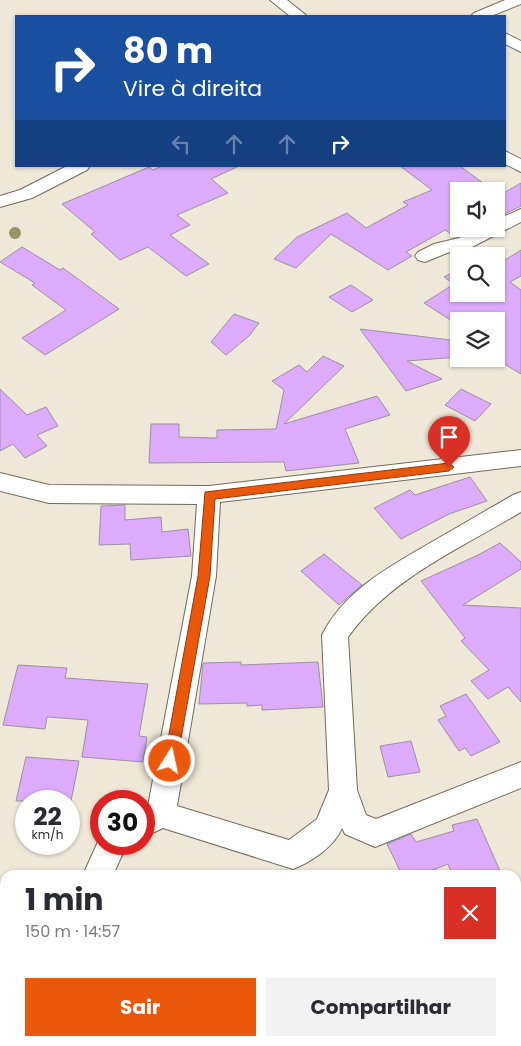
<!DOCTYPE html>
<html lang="pt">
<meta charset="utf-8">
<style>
:root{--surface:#fff;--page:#f2f2f3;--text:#2b2b33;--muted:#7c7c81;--accent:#ea580c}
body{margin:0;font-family:Poppins,sans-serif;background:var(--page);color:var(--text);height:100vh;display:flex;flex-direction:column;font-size:19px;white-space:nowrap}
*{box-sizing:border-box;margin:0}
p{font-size:16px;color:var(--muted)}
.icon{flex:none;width:28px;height:28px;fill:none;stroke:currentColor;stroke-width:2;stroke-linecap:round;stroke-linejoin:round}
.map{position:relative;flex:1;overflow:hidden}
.details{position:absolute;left:0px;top:870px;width:521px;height:176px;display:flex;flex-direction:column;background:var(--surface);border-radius:15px 15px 0 0;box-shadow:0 1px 4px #0004}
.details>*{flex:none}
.top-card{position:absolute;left:15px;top:15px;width:491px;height:152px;border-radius:0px;box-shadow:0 1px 4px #0004;background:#1a4fa0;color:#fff;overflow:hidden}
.tools{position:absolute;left:450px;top:182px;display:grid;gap:10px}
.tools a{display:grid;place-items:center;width:55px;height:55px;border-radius:0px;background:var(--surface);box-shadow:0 1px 4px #0004;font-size:25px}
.speed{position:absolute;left:15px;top:790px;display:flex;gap:10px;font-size:25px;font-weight:700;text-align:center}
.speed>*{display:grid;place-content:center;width:65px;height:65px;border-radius:50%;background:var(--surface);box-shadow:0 1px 4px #0004;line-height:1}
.speed small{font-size:12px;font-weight:400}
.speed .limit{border:8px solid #d22;background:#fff;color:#111}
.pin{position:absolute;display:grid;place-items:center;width:42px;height:42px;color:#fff;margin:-51px -21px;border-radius:50% 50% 50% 0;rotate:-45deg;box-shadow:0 0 5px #0007}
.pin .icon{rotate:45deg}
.me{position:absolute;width:55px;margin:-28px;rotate:10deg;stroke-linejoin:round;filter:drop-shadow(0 0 4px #0008)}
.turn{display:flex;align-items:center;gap:18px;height:105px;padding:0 25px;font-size:22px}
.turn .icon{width:65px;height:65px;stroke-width:2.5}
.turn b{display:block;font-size:35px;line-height:42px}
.lanes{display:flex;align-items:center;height:48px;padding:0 25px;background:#0003;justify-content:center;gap:25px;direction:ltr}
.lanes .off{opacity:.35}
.round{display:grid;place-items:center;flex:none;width:52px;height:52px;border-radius:0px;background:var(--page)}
.headline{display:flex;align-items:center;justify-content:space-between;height:85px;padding:0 25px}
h1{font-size:30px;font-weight:700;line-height:38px}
.primary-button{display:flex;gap:10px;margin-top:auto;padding:10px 25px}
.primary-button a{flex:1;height:58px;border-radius:0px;background:var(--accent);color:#fff;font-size:20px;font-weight:700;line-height:58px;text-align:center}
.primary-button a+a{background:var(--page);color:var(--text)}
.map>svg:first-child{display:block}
.building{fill:#dcabfc;stroke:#9b92a1}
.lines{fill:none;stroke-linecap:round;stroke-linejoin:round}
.street-casing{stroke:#726b5d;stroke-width:2}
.street{fill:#fff;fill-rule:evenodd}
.tree{fill:#979665}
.route{fill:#ea580c;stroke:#983908}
</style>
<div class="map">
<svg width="521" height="1046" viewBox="0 0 521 1046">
<rect width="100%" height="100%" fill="#efe7d7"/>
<!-- building -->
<path class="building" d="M 162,166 L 239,166 L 211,179 L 228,193 L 177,215 L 190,225 L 170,235 L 209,264 L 186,276 L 148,247 L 120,260 L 91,234 L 95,232 L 62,204 L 149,167 L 153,170 Z
M 400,166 L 460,166 L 494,191 L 459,191 L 459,229 L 474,229 L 457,237 L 445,230 L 406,252 L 412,256 L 388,270 L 331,234 L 296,268 L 274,259 L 297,237 L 347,213 L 366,228 L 408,205 L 403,202 L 432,190 Z
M 521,183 L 521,206 L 496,218 L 496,193 L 500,195 Z
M 22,247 L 60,270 L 63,268 L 119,309 L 45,355 L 22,338 L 66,310 L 32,285 L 35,283 L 0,262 Z
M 492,250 L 505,260 L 521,250 L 521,276 L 510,282 L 521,290 L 521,374 L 496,359 L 496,321 L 452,321 L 424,303 L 454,284 L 444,277 L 459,269 L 459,294 L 496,294 L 496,256 L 482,256 Z
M 351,285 L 373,300 L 352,312 L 329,297 Z
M 234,314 L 259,323 L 249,336 L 226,355 L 211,342 Z
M 360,329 L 459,341 L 459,357 L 407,361 L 442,379 L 406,391 Z
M 323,356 L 344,366 L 284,424 L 377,396 L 390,415 L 345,429 L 359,463 L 286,471 L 284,462 L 149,463 L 151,424 L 179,424 L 179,437 L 217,438 L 217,430 L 276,429 L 284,390 L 272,381 L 299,365 L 307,372 Z
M 0,389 L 27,415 L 46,407 L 58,426 L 37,435 L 47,446 L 25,458 L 13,444 L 0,451 Z
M 461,389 L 491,404 L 475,421 L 445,405 Z
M 470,477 L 487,501 L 449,514 L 401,539 L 374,508 L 410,490 L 415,495 Z
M 125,505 L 125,520 L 161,517 L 162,532 L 188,529 L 191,556 L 131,560 L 130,544 L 99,545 L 101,506 Z
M 500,543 L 521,562 L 521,569 L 463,605 L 521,608 L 521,702 L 508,687 L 488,699 L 471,681 L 489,670 L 461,641 L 465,638 L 421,581 L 478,555 Z
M 324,554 L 362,585 L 339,605 L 301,571 Z
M 241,662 L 241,665 L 318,662 L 323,707 L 262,710 L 262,705 L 247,706 L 247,703 L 199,704 L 203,663 Z
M 18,665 L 67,668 L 65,678 L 148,684 L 139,736 L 147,737 L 143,762 L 82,757 L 88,720 L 47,717 L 45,729 L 3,725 Z
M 466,694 L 500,742 L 471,756 L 465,748 L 459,751 L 438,720 L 446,716 L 440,706 Z
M 411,741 L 420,772 L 388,777 L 380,746 Z
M 26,757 L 79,761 L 71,801 L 16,801 Z
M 477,819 L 500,871 L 487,875 L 452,875 L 448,864 L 420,875 L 402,875 L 387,844 L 411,834 L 416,842 L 454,831 L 452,825 Z"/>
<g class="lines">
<defs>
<path id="street" d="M 270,0 L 287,0 L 307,16 L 290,16 Z
M 505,0 L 521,0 L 521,4 L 491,16 L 471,16 L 474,13 Z
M 505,33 L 521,41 L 521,52 L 505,44 Z
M 505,151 L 521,159 L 521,172 L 505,164 Z
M 67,166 L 90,166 L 87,170 L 32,198 L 0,207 L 0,196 L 20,190 Z
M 521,209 L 521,222 L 472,247 L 447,253 L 425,262 L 418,260 L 415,256 L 418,252 L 434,244 L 459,238 L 478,229 L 496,229 L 496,220 Z
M 521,450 L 521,466 L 220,502 L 216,576 L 177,806 L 289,840 L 317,819 L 329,790 L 322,635 C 345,590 389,567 430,543 C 458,527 485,511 513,495 L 521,492 L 521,512 C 461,548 389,579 348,637 L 357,790 L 366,815 L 376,819 L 521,762 L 521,788 L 375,847 L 345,834 L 342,828 C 335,846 311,862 293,869 L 163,828 L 144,837 L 144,809 L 148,806 L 192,576 L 197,504 L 49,503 L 0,491 L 0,473 L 49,485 L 209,486 Z
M 101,835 L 101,844 L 127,844 L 113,875 L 83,875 Z
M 5,1027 L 5,1041 L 26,1041 L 24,1046 L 0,1046 L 0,1029 Z"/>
</defs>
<!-- street casing -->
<use href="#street" class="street-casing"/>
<!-- street -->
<use href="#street" class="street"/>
</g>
<!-- trees -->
<circle class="tree" cx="15" cy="233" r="6"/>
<!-- route -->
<path class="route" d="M 449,463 L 454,467 L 449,471 L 215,499 L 210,576 L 177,761 L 175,765 L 170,767 L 166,765 L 164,761 L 198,576 L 205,492 Z"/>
</svg>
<div class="tools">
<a><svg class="icon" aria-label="sound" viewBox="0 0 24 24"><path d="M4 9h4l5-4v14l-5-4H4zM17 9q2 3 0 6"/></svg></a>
<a><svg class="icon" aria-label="search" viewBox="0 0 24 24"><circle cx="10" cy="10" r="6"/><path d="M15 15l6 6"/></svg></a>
<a><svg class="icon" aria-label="layers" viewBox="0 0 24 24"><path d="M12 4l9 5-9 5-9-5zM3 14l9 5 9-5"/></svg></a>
</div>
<div class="speed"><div>22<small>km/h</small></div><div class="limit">30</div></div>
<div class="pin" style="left:449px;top:467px;background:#d93025"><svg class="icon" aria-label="arrive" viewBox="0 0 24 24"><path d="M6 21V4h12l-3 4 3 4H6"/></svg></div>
<svg class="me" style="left:170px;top:761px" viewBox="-20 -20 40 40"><circle r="17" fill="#ea580c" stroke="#fff" stroke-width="3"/><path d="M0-11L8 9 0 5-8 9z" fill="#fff"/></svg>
<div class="top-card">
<div class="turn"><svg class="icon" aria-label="right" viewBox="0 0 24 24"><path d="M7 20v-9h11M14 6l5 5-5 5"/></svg><div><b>80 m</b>Vire à direita</div></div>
<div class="lanes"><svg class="icon off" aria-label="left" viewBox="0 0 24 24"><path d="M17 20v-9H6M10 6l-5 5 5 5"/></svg><svg class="icon off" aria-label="ahead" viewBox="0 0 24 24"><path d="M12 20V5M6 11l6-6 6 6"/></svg><svg class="icon off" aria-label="ahead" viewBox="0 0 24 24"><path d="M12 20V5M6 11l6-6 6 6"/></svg><svg class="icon" aria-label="right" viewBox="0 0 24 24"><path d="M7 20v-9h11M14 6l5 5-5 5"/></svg></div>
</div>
<section class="details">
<div class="headline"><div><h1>1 min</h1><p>150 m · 14:57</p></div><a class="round" style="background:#d93025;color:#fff"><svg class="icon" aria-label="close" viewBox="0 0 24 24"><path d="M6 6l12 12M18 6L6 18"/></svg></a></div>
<div class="primary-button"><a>Sair</a><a>Compartilhar</a></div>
</section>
</div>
